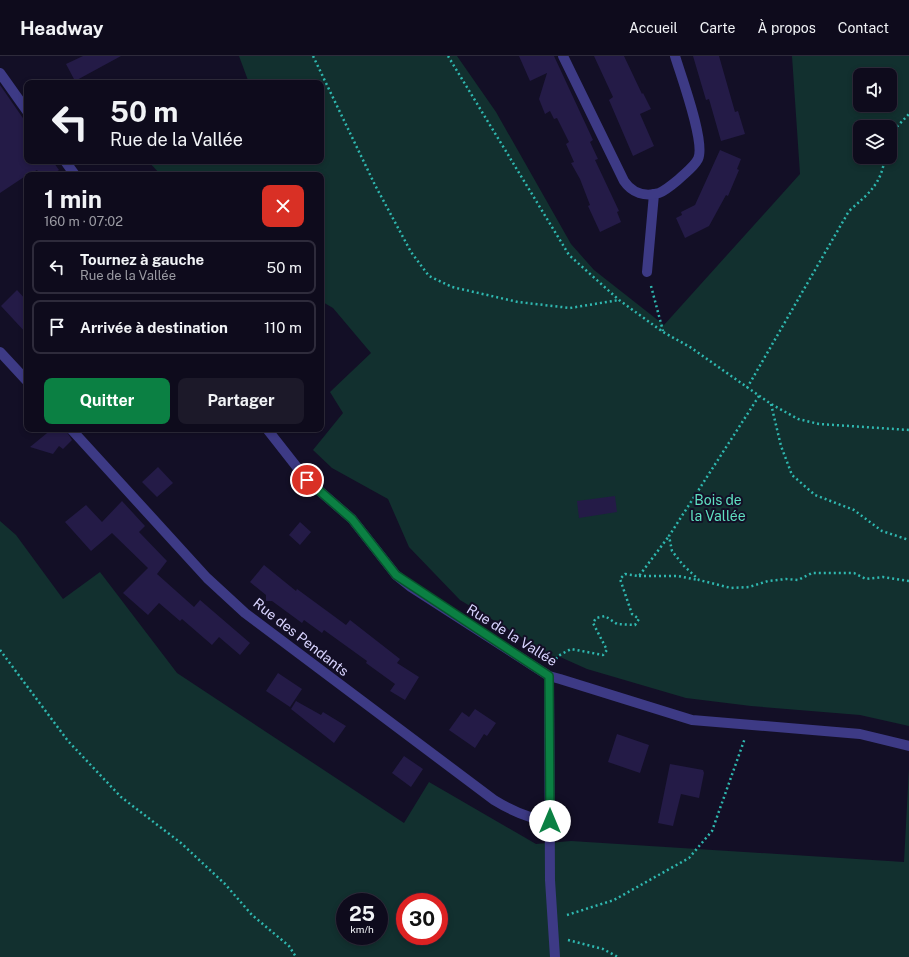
<!DOCTYPE html>
<html lang="fr">
<meta charset="utf-8">
<style>
:root{--surface:#0e0b1c;--page:#1c1929;--text:#f1f3f6;--muted:#9b9ba3;--line:#2e2b3b;--accent:#0b8043}
body{margin:0;font-family:"Public Sans",sans-serif;background:var(--page);color:var(--text);height:100vh;display:flex;flex-direction:column;font-size:15px;white-space:nowrap}
*{box-sizing:border-box;margin:0}
p{font-size:13px;color:var(--muted)}
.icon{flex:none;width:22px;height:22px;fill:none;stroke:currentColor;stroke-width:2;stroke-linecap:round;stroke-linejoin:round}
.map{position:relative;flex:1;overflow:hidden}
.sheet{position:absolute;left:24px;top:116px;width:300px;height:260px;display:flex;flex-direction:column;background:var(--surface);border-radius:8px;box-shadow:0 2px 6px #0003,0 0 0 1px var(--line)}
.sheet>*{flex:none}
.guide{position:absolute;left:24px;top:24px;width:300px;height:84px;border-radius:8px;box-shadow:0 2px 6px #0003,0 0 0 1px var(--line);background:#0e0b1c;color:var(--text);overflow:hidden}
.tools{position:absolute;left:853px;top:12px;display:grid;gap:8px}
.tools a{display:grid;place-items:center;width:44px;height:44px;border-radius:8px;background:var(--surface);box-shadow:0 2px 6px #0003,0 0 0 1px var(--line);font-size:20px}
.speed{position:absolute;left:336px;top:837px;display:flex;gap:8px;font-size:20px;font-weight:700;text-align:center}
.speed>*{display:grid;place-content:center;width:52px;height:52px;border-radius:50%;background:var(--surface);box-shadow:0 2px 6px #0003,0 0 0 1px var(--line);line-height:1}
.speed small{font-size:10px;font-weight:400}
.speed .limit{border:6px solid #d22;background:#fff;color:#111}
.pin{position:absolute;display:grid;place-items:center;width:34px;height:34px;color:#fff;margin:-17px;border:2px solid #fff;border-radius:50%;box-shadow:0 1px 4px #0007}
.me{position:absolute;width:44px;margin:-22px;rotate:0deg;stroke-linejoin:round;filter:drop-shadow(0 0 3px #0008)}
.turn{display:flex;align-items:center;gap:14px;height:84px;padding:0 20px;font-size:18px}
.turn .icon{width:52px;height:52px;stroke-width:2.5}
.turn b{display:block;font-size:28px;line-height:34px}
.round{display:grid;place-items:center;flex:none;width:42px;height:42px;border-radius:8px;background:var(--page)}
.overview{display:flex;align-items:center;justify-content:space-between;height:68px;padding:0 20px}
h1{font-size:24px;font-weight:700;line-height:30px}
.primary-button{display:flex;gap:8px;margin-top:auto;padding:8px 20px}
.primary-button a{flex:1;height:46px;border-radius:8px;background:var(--accent);color:#fff;font-size:16px;font-weight:700;line-height:46px;text-align:center}
.primary-button a+a{background:var(--page);color:var(--text)}
ul{padding:0;list-style:none}
li{display:flex;align-items:center;gap:12px;height:54px;margin:0 8px 6px;padding:0 12px;border:2px solid var(--line);border-radius:8px}
li div{flex:1}
li b{display:block;font-size:15px}
li em{font-style:normal}
header{display:flex;align-items:center;gap:24px;box-sizing:border-box;height:56px;padding:0 20px;background:var(--surface);border-bottom:1px solid var(--line)}
header strong{font-size:19px}
nav{display:flex;gap:22px;margin-inline-start:auto;font-size:14px}
.map>svg:first-child{display:block}
.green{fill:#12302f;fill-rule:evenodd}
.building{fill:#241b47}
.lines{fill:none;stroke-linecap:round;stroke-linejoin:round}
.path{stroke:#2fb8b0;stroke-width:2.5;stroke-dasharray:2 3;stroke-linecap:butt}
.service{stroke:#3d3a85;stroke-width:10}
.minor{stroke:#3d3a85;stroke-width:10}
.route-casing{stroke:#07532c;stroke-width:10}
.route{stroke:#0b8043;stroke-width:7}
.labels{text-anchor:middle;dominant-baseline:central;stroke-width:4;stroke-linejoin:round;paint-order:stroke}
.park-label{font-size:14px;fill:#5fe0c0;stroke:#130f26}
.street-label{font-size:14px;fill:#d9d4ff;stroke:#130f26}
</style>
<header>
<strong>Headway</strong>
<nav><a>Accueil</a><a>Carte</a><a>À propos</a><a>Contact</a></nav>
</header>
<div class="map">
<svg width="909" height="901" viewBox="0 0 909 901">
<rect width="100%" height="100%" fill="#130f26"/>
<!-- green -->
<path class="green" d="M 239,0 L 457,0 L 496,56 L 571,188 L 594,214 L 664,269 L 800,118 L 792,0 L 909,0 L 909,670 L 860,659 L 751,650 L 686,642 L 587,613 L 558,600 L 554,601 L 460,544 L 409,491 L 388,443 L 332,412 L 313,394 L 343,357 L 330,336 L 371,297 L 333,252 L 321,245 L 321,119 L 161,119 L 148,105 L 321,105 L 321,27 L 249,27 ZM 860,19 L 890,19 L 890,49 L 860,49 ZM 860,71 L 890,71 L 890,101 L 860,101 Z
M 0,465 L 16,479 L 63,543 L 100,516 L 177,617 L 404,767 L 429,726 L 536,788 L 571,785 L 904,806 L 909,712 L 909,901 L 0,901 ZM 345,846 L 379,846 L 379,880 L 345,880 ZM 405,846 L 439,846 L 439,880 L 405,880 Z"/>
<!-- building -->
<path class="building" d="M 83,0 L 121,0 L 75,25 L 66,8 Z
M 519,0 L 554,0 L 593,84 L 590,86 L 598,103 L 595,104 L 619,155 L 617,156 L 621,166 L 600,176 L 588,150 L 590,149 L 580,123 L 571,107 L 574,106 L 566,88 L 569,86 L 557,62 L 554,63 L 550,55 L 545,58 L 539,43 L 547,17 L 530,25 Z
M 594,0 L 624,0 L 642,38 L 643,37 L 651,53 L 640,58 L 654,90 L 633,100 L 609,44 L 613,41 Z
M 693,0 L 719,0 L 735,56 L 738,55 L 745,78 L 721,85 L 709,43 L 706,44 Z
M 0,29 L 27,68 L 27,105 L 58,105 L 54,107 L 59,114 L 52,119 L 41,119 L 37,114 L 27,119 L 0,137 Z
M 720,94 L 741,103 L 737,113 L 739,114 L 728,140 L 726,139 L 709,170 L 685,182 L 676,162 L 682,159 L 681,156 L 695,149 Z
M 17,234 L 27,245 L 27,278 L 1,250 Z
M 52,373 L 65,373 L 72,384 L 63,393 L 59,390 L 53,398 L 30,391 Z
M 158,411 L 173,427 L 157,441 L 142,426 Z
M 615,440 L 617,456 L 579,462 L 577,445 Z
M 122,445 L 145,470 L 139,476 L 167,505 L 157,518 L 194,551 L 200,544 L 250,587 L 240,599 L 219,581 L 212,589 L 182,563 L 180,565 L 159,547 L 148,559 L 123,537 L 148,512 L 112,477 L 91,495 L 65,466 L 86,449 L 102,466 Z
M 300,466 L 311,476 L 300,489 L 289,479 Z
M 264,509 L 296,535 L 297,533 L 346,569 L 350,564 L 400,603 L 397,607 L 419,621 L 405,644 L 390,635 L 395,628 L 366,607 L 367,605 L 324,574 L 322,577 L 304,564 L 302,567 L 272,545 L 266,545 L 266,539 L 250,526 Z
M 278,617 L 302,633 L 290,651 L 266,635 Z
M 296,645 L 321,659 L 323,656 L 346,670 L 334,687 L 291,653 Z
M 475,653 L 496,667 L 487,680 L 484,678 L 475,692 L 449,674 L 462,656 L 469,661 Z
M 617,678 L 649,689 L 640,717 L 608,706 Z
M 404,700 L 423,713 L 411,731 L 392,717 Z
M 670,708 L 703,714 L 704,717 L 699,742 L 681,738 L 673,770 L 658,767 Z"/>
<g class="lines">
<!-- path -->
<path class="path" d="M 313,0 L 375,129 L 411,196 L 429,220 L 452,231 L 518,246 L 570,252 L 619,244
M 448,0 L 569,199 L 619,244 L 663,276 L 690,291 L 771,348 L 798,363 L 819,368 L 909,374
M 890,78 L 909,58
M 651,230 L 663,275
M 747,332 L 849,155 C 869,137 881,129 885,101
M 759,340 L 669,480 L 672,495 L 683,509 L 699,524 L 731,532 L 749,531 L 768,525 L 786,523 L 798,524 L 812,517 L 854,517 L 866,523 L 883,521 L 909,525
M 771,348 L 781,390 L 792,419 L 815,439 L 854,454 L 882,475 L 909,484
M 639,520 L 678,520 L 698,524
M 0,594 L 68,685 L 121,741 L 181,787 L 225,828 L 252,859 L 289,890 L 296,901
M 553,607 L 558,600 L 571,593 L 603,599 L 607,594 L 593,567 L 596,562 L 605,560 L 617,568 L 635,569 L 639,563 L 632,558 L 620,523 L 625,518 L 639,520 L 669,480
M 567,859 L 614,844 L 689,802 L 712,775 L 745,682
M 568,884 L 603,893 L 618,901"/>
<!-- service -->
<path class="service" d="M 647,216 L 654,138"/>
<!-- minor -->
<path class="minor" d="M 563,0 L 624,125 C 632,137 645,141 659,137 C 666,134 673,128 679,123 C 685,117 694,111 698,103 C 706,87 681,20 675,0
M 0,17 L 27,55
M 65,105 L 75,119
M 0,296 L 27,325
M 71,373 L 207,522 L 245,557 L 494,744 C 512,755 529,763 550,765
M 267,373 L 307,424 L 352,463 L 396,519 L 411,531 L 549,620 L 560,623 L 692,664 L 860,678 L 909,690
M 549,620 L 550,824 L 555,901"/>
</g>
<g class="lines">
<defs>
<path id="route" d="M 307,424 L 352,463 L 396,519 L 549,620 L 550,765"/>
</defs>
<!-- route casing -->
<use href="#route" class="route-casing"/>
<!-- route -->
<use href="#route" class="route"/>
</g>
<g class="labels">
<!-- park labels -->
<g class="park-label">
<text x="718" y="444">Bois de<tspan x="718" dy="16">la Vallée</tspan></text>
</g>
<!-- street labels -->
<g class="street-label">
<text transform="translate(512 579) rotate(32)">Rue de la Vallée</text>
<text transform="translate(301 581) rotate(38)">Rue des Pendants</text>
</g>
</g>
</svg>
<div class="tools">
<a><svg class="icon" aria-label="sound" viewBox="0 0 24 24"><path d="M4 9h4l5-4v14l-5-4H4zM17 9q2 3 0 6"/></svg></a>
<a><svg class="icon" aria-label="layers" viewBox="0 0 24 24"><path d="M12 4l9 5-9 5-9-5zM3 14l9 5 9-5"/></svg></a>
</div>
<div class="speed"><div>25<small>km/h</small></div><div class="limit">30</div></div>
<div class="pin" style="left:307px;top:424px;background:#d93025"><svg class="icon" aria-label="arrive" viewBox="0 0 24 24"><path d="M6 21V4h12l-3 4 3 4H6"/></svg></div>
<svg class="me" style="left:550px;top:765px" viewBox="-20 -20 40 40"><circle r="19" fill="#fff"/><path d="M0-13L10 11 0 6-10 11z" fill="#0b8043"/></svg>
<div class="guide">
<div class="turn"><svg class="icon" aria-label="left" viewBox="0 0 24 24"><path d="M17 20v-9H6M10 6l-5 5 5 5"/></svg><div><b>50 m</b>Rue de la Vallée</div></div>
</div>
<section class="sheet">
<div class="overview"><div><h1>1 min</h1><p>160 m · 07:02</p></div><a class="round" style="background:#d93025;color:#fff"><svg class="icon" aria-label="close" viewBox="0 0 24 24"><path d="M6 6l12 12M18 6L6 18"/></svg></a></div>
<ul>
<li><svg class="icon" aria-label="left" viewBox="0 0 24 24"><path d="M17 20v-9H6M10 6l-5 5 5 5"/></svg><div><b>Tournez à gauche</b><p>Rue de la Vallée</p></div><em>50 m</em></li>
<li><svg class="icon" aria-label="arrive" viewBox="0 0 24 24"><path d="M6 21V4h12l-3 4 3 4H6"/></svg><div><b>Arrivée à destination</b></div><em>110 m</em></li>
</ul>
<div class="primary-button"><a>Quitter</a><a>Partager</a></div>
</section>
</div>
